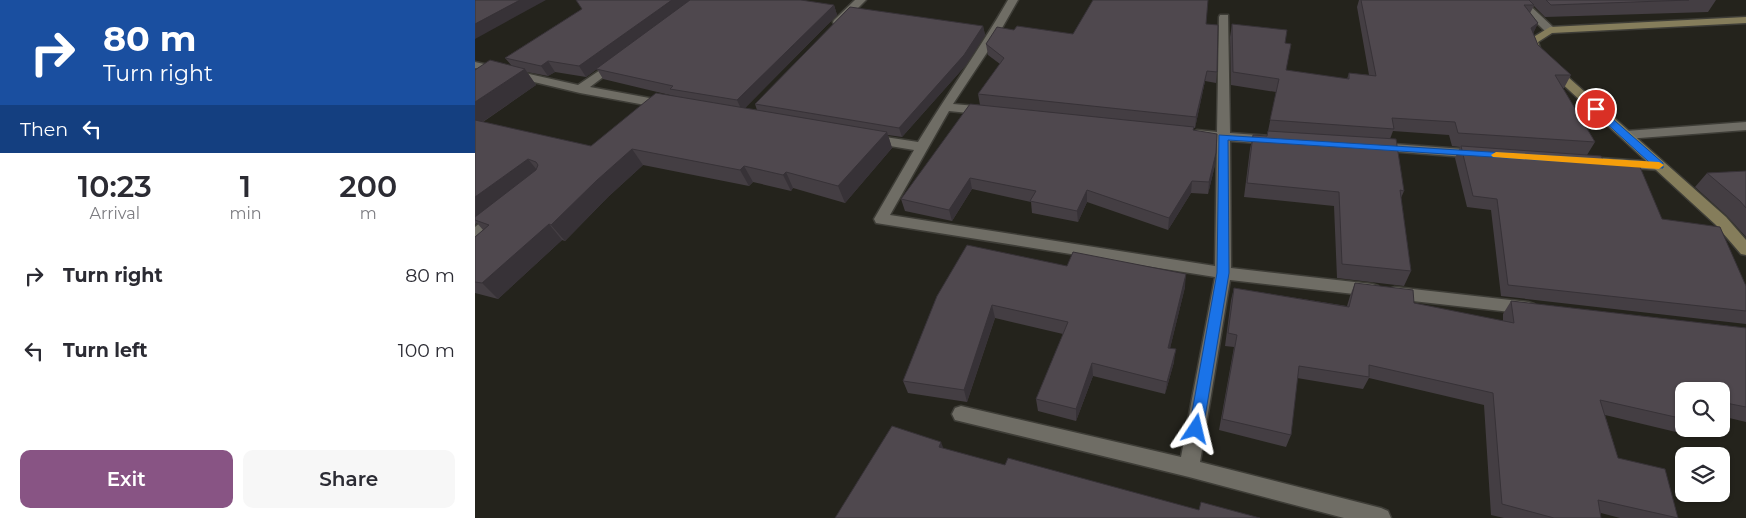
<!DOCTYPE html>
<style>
:root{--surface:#fff;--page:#f7f7f7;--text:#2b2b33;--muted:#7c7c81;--accent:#885484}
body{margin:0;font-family:Montserrat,sans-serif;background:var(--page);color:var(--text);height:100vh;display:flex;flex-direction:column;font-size:19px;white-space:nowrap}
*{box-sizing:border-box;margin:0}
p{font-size:16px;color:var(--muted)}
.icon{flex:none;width:28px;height:28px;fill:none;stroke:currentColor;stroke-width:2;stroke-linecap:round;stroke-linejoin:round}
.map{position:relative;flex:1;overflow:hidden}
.sheet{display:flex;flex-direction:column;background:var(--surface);width:475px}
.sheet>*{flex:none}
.hud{background:#1a4fa0;color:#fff;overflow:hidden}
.tools{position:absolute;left:1200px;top:382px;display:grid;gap:10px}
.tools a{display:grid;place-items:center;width:55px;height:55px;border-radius:10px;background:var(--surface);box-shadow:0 1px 4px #0004;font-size:25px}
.pin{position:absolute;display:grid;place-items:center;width:42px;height:42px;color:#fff;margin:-21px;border:2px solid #fff;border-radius:50%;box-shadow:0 1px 5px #0007}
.me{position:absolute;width:55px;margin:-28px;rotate:10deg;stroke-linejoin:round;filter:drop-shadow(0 0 4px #0008)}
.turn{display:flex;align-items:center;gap:18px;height:105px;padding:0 20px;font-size:22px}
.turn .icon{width:65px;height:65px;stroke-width:2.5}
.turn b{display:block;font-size:35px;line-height:42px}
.then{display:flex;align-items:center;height:48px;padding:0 20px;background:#0003;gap:10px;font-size:19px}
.eta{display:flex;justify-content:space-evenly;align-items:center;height:85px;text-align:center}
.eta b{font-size:30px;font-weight:600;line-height:35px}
.primary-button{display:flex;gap:10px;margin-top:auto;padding:10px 20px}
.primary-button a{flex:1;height:58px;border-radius:10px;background:var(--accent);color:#fff;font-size:20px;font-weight:600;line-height:58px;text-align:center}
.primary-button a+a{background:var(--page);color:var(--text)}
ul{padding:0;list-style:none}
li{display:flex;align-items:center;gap:15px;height:75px;padding:0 20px}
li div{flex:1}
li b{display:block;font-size:19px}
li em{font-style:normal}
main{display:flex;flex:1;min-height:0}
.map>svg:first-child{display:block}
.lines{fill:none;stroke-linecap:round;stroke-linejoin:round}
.street-casing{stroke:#3e3d37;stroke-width:3}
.secondary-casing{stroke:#3e3d37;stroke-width:3}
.street{fill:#6f6d65;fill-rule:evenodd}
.secondary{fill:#857d5b;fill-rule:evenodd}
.wall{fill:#443e43;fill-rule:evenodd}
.shaded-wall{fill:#373237}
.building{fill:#4f484e;stroke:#373237}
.route{fill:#1a73e8;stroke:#114b97}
.slow{fill:#f59e0b}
</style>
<main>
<section class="sheet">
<div class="hud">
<div class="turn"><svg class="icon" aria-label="right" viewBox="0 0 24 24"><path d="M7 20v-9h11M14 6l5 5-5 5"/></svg><div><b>80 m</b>Turn right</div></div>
<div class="then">Then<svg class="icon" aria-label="left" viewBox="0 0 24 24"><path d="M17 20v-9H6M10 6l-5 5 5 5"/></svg></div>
</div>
<div class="eta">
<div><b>10:23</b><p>Arrival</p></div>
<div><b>1</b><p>min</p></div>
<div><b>200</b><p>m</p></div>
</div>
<ul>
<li><svg class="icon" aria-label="right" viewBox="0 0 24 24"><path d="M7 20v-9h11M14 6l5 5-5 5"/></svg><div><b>Turn right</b></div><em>80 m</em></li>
<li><svg class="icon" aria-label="left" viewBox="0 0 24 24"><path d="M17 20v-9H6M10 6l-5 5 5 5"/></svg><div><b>Turn left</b></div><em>100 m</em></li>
</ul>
<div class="primary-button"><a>Exit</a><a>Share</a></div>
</section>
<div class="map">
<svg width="1271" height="518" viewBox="0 0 1271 518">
<rect width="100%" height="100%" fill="#24231c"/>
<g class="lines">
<defs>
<path id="street" d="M 380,0 L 391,0 L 367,24 L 359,24 L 358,22 L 359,20 Z
M 533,0 L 543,0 L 519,42 L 478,104 L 513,107 L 519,111 L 513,115 L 474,111 L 415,215 L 740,266 L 742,140 L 722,138 L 716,134 L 722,130 L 742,132 L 744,17 L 745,15 L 753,15 L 755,133 L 796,136 L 802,140 L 796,144 L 755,141 L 756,268 L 897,284 L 903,286 L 905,290 L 903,294 L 897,296 L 755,280 L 725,462 L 906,508 L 913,511 L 916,518 L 869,518 L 714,477 L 480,420 L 477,414 L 480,408 L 486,406 L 706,457 L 740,277 L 401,223 L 399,219 L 439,150 L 397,143 L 391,139 L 397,135 L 443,142 C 472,94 505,49 533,0 Z
M 1038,0 L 1049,0 L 1079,28 L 1080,30 L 1079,32 L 1071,32 Z
M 140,60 L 144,61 L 146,63 L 144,65 L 115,87 L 196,102 L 198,105 L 196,108 L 192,109 L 105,93 L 0,68 L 0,62 L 103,85 Z
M 1271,122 L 1271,130 L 1151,139 L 1145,135 L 1151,131 Z
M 904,143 L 1003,150 L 1009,154 L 1003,158 L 899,150 L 898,147 L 899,144 Z
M 1111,157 L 1184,162 L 1191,166 L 1184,170 L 1106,164 L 1104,161 L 1106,158 Z
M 22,212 L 27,213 L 29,217 L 27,221 L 5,239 L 0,240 L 0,227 L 17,213 Z
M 920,287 L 1053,302 L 1059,304 L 1061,308 L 1059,312 L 1053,314 L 920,299 L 914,297 L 912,293 L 914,289 Z"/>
<path id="secondary" d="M 1271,17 L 1271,23 L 1077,33 L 1063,42 L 1067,54 L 1251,217 L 1271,240 L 1271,255 L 1266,254 L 1241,225 L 1058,57 L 1052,41 L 1075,27 Z"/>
</defs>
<!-- street casing -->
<use href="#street" class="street-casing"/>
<!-- secondary casing -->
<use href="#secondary" class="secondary-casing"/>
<!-- street -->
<use href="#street" class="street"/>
<!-- secondary -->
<use href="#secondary" class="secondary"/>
</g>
<!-- wall -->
<path class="wall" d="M 884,0 L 1241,0 L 1233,12 L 1070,17 L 1059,6 L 1055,13 L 1063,23 L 1058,33 L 1063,45 L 1096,75 L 1089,88 L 1088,88 L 1120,142 L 1112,155 L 1130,163 L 1187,219 L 1271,286 L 1271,324 L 1026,296 L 1016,210 L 992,207 L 980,158 L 985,147 L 977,146 L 974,135 L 918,131 L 915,139 L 929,191 L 926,198 L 936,271 L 929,286 L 862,278 L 859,206 L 769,197 L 775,149 L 778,135 L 792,136 L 801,92 L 756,85 L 755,37 L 757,24 L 810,43 L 811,70 L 872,79 L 874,73 L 894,75 L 882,7 Z
M 359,5 L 362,15 L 270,108 L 282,110 L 280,104 L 508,26 L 510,35 L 491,65 L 427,137 L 413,135 L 417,148 L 370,203 L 318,188 L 316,191 L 278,182 L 274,186 L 168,165 L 133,197 L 90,241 L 87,240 L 23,299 L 0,293 L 0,237 L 8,230 L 2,223 L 0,225 L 0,70 L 36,65 L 30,58 L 107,9 ZM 122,69 L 128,79 L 199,96 L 116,146 L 8,122 L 61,85 L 52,72 L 73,76 L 80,72 L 111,77 Z
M 731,24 L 742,72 L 741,83 L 730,81 L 720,128 L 718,128 L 718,130 L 740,165 L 733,194 L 716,193 L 693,230 L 612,202 L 603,222 L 557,213 L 556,202 L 497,189 L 477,221 L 430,211 L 426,199 L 505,105 L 503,94 L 525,64 L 513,55 L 511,44 L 539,30 L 598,34 Z
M 1271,171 L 1271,237 L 1252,216 L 1220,187 L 1232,173 Z
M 592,266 L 710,287 L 695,348 L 699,362 L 690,394 L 618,376 L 601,421 L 563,411 L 561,399 L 588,334 L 520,318 L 492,402 L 433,393 L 428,381 L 462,296 Z
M 880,283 L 939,303 L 1028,321 L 1028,314 L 1036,301 L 1271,328 L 1271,422 L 1246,416 L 1246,391 L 1209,391 L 1209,426 L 1201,432 L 1130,415 L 1143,458 L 1203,518 L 1145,518 L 1126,513 L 1126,518 L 1029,518 L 1016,515 L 1009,405 L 894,378 L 888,389 L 822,378 L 816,435 L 811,447 L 744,430 L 759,347 L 750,346 L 756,300 L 759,288 L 872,306 L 875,296 Z"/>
<!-- shaded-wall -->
<path class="shaded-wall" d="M 45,0 L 71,0 L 0,39 L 0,24 Z
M 197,0 L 217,0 L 111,77 L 104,66 Z
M 359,5 L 362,15 L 267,111 L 262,100 Z
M 1063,23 L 1057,36 L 1056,28 Z
M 508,26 L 510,35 L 491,65 L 427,137 L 424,128 Z
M 73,61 L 80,72 L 73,76 L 66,66 Z
M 50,69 L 61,85 L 0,127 L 0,102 Z
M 732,71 L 730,81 L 720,128 L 721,117 Z
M 412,132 L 417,148 L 370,203 L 363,186 Z
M 157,149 L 168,165 L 133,197 L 90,241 L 76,225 L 121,181 Z
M 741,153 L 740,165 L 733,194 L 734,182 Z
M 53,159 L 66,175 L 0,220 L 0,197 Z
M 269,166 L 278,182 L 274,186 L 265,170 Z
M 311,172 L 318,188 L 316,191 L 308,175 Z
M 495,178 L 497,189 L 477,221 L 474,210 Z
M 717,181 L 716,193 L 693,230 L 694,218 Z
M 612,190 L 612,202 L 603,222 L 602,211 Z
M 74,224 L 87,240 L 23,299 L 7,283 Z
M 711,274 L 710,287 L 692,361 L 693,348 Z
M 517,305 L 520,318 L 492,402 L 489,390 Z
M 701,349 L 699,362 L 690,394 L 692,382 Z
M 617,363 L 618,376 L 601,421 L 601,409 Z
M 466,442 L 471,455 L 464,447 Z"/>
<!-- building -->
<path class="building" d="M 0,0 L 45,0 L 0,24 Z
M 101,0 L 197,0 L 104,66 L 73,61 L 66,66 L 30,58 L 107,9 Z
M 215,0 L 326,0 L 359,5 L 262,100 L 195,89 L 198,86 L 121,69 Z
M 618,0 L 733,0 L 731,24 L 743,25 L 742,72 L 732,71 L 721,117 L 503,94 L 529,58 L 511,44 L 522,27 L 539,30 L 542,26 L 598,34 Z
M 886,0 L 1054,0 L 1059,5 L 1049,5 L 1063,23 L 1056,28 L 1063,45 L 1096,75 L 1080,75 L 1120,142 L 983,133 L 980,122 L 917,118 L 919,129 L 795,120 L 804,79 L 758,72 L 757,24 L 812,30 L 810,43 L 816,44 L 811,70 L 874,79 L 874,73 L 901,76 Z
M 1071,0 L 1214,0 L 1076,5 Z
M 375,7 L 508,26 L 489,55 L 424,128 L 280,104 Z
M 15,60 L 50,69 L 0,102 L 0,70 Z
M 181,93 L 412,132 L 363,186 L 311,172 L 308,175 L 269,166 L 265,170 L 157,149 L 121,181 L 76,225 L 74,224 L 7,283 L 0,282 L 0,237 L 14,225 L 0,220 L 0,217 L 61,170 L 63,165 L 61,162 L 53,159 L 0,197 L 0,120 L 116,146 Z
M 495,104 L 719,127 L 718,130 L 742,134 L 741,153 L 734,182 L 717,181 L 694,218 L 612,190 L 602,211 L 555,201 L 561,191 L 495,178 L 474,210 L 426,199 Z
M 793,131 L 921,139 L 929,191 L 925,190 L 936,271 L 867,264 L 864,192 L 772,183 L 778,135 L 792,136 Z
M 986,146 L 1126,156 L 1130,163 L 1165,167 L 1187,219 L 1245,227 L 1271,286 L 1271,311 L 1033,285 L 1022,199 L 998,196 Z
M 1271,171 L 1271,208 L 1265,201 L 1232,173 Z
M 492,245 L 592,266 L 598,252 L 711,274 L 693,348 L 701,349 L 692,382 L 617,363 L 601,409 L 561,399 L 593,322 L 517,305 L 489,390 L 428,381 L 462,296 Z
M 880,283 L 938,290 L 939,303 L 1039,323 L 1036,301 L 1271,328 L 1271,407 L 1246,402 L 1246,391 L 1209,391 L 1209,394 L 1208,394 L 1209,397 L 1209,419 L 1125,400 L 1143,458 L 1190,469 L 1203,518 L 1123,500 L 1126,518 L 1079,518 L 1027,504 L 1018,393 L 894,365 L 894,377 L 824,366 L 816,435 L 747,419 L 762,335 L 753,333 L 759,288 L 874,307 Z
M 417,426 L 466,442 L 464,447 L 530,465 L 533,458 L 724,510 L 726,502 L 785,518 L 360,518 Z"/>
<!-- route -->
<path class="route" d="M 1121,106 L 1124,107 L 1188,163 L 1188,168 L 753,140 L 754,273 L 728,429 L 726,433 L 721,435 L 716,433 L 714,429 L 742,273 L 744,135 L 1174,162 L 1118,111 L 1118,107 Z"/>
<!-- slow -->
<path class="slow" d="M 1021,152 L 1184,162 L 1189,165 L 1184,169 L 1018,157 L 1016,155 Z"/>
</svg>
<div class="tools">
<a><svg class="icon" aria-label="search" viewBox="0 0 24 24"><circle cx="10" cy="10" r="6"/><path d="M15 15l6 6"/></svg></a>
<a><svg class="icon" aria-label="layers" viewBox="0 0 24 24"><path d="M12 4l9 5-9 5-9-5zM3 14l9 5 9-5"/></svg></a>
</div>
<div class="pin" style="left:1121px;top:109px;background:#d93025"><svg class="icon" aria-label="arrive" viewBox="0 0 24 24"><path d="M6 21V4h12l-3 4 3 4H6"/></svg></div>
<svg class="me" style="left:721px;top:429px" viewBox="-20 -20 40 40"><path d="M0-17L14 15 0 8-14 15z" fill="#1a73e8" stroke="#fff" stroke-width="4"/></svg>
</div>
</main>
